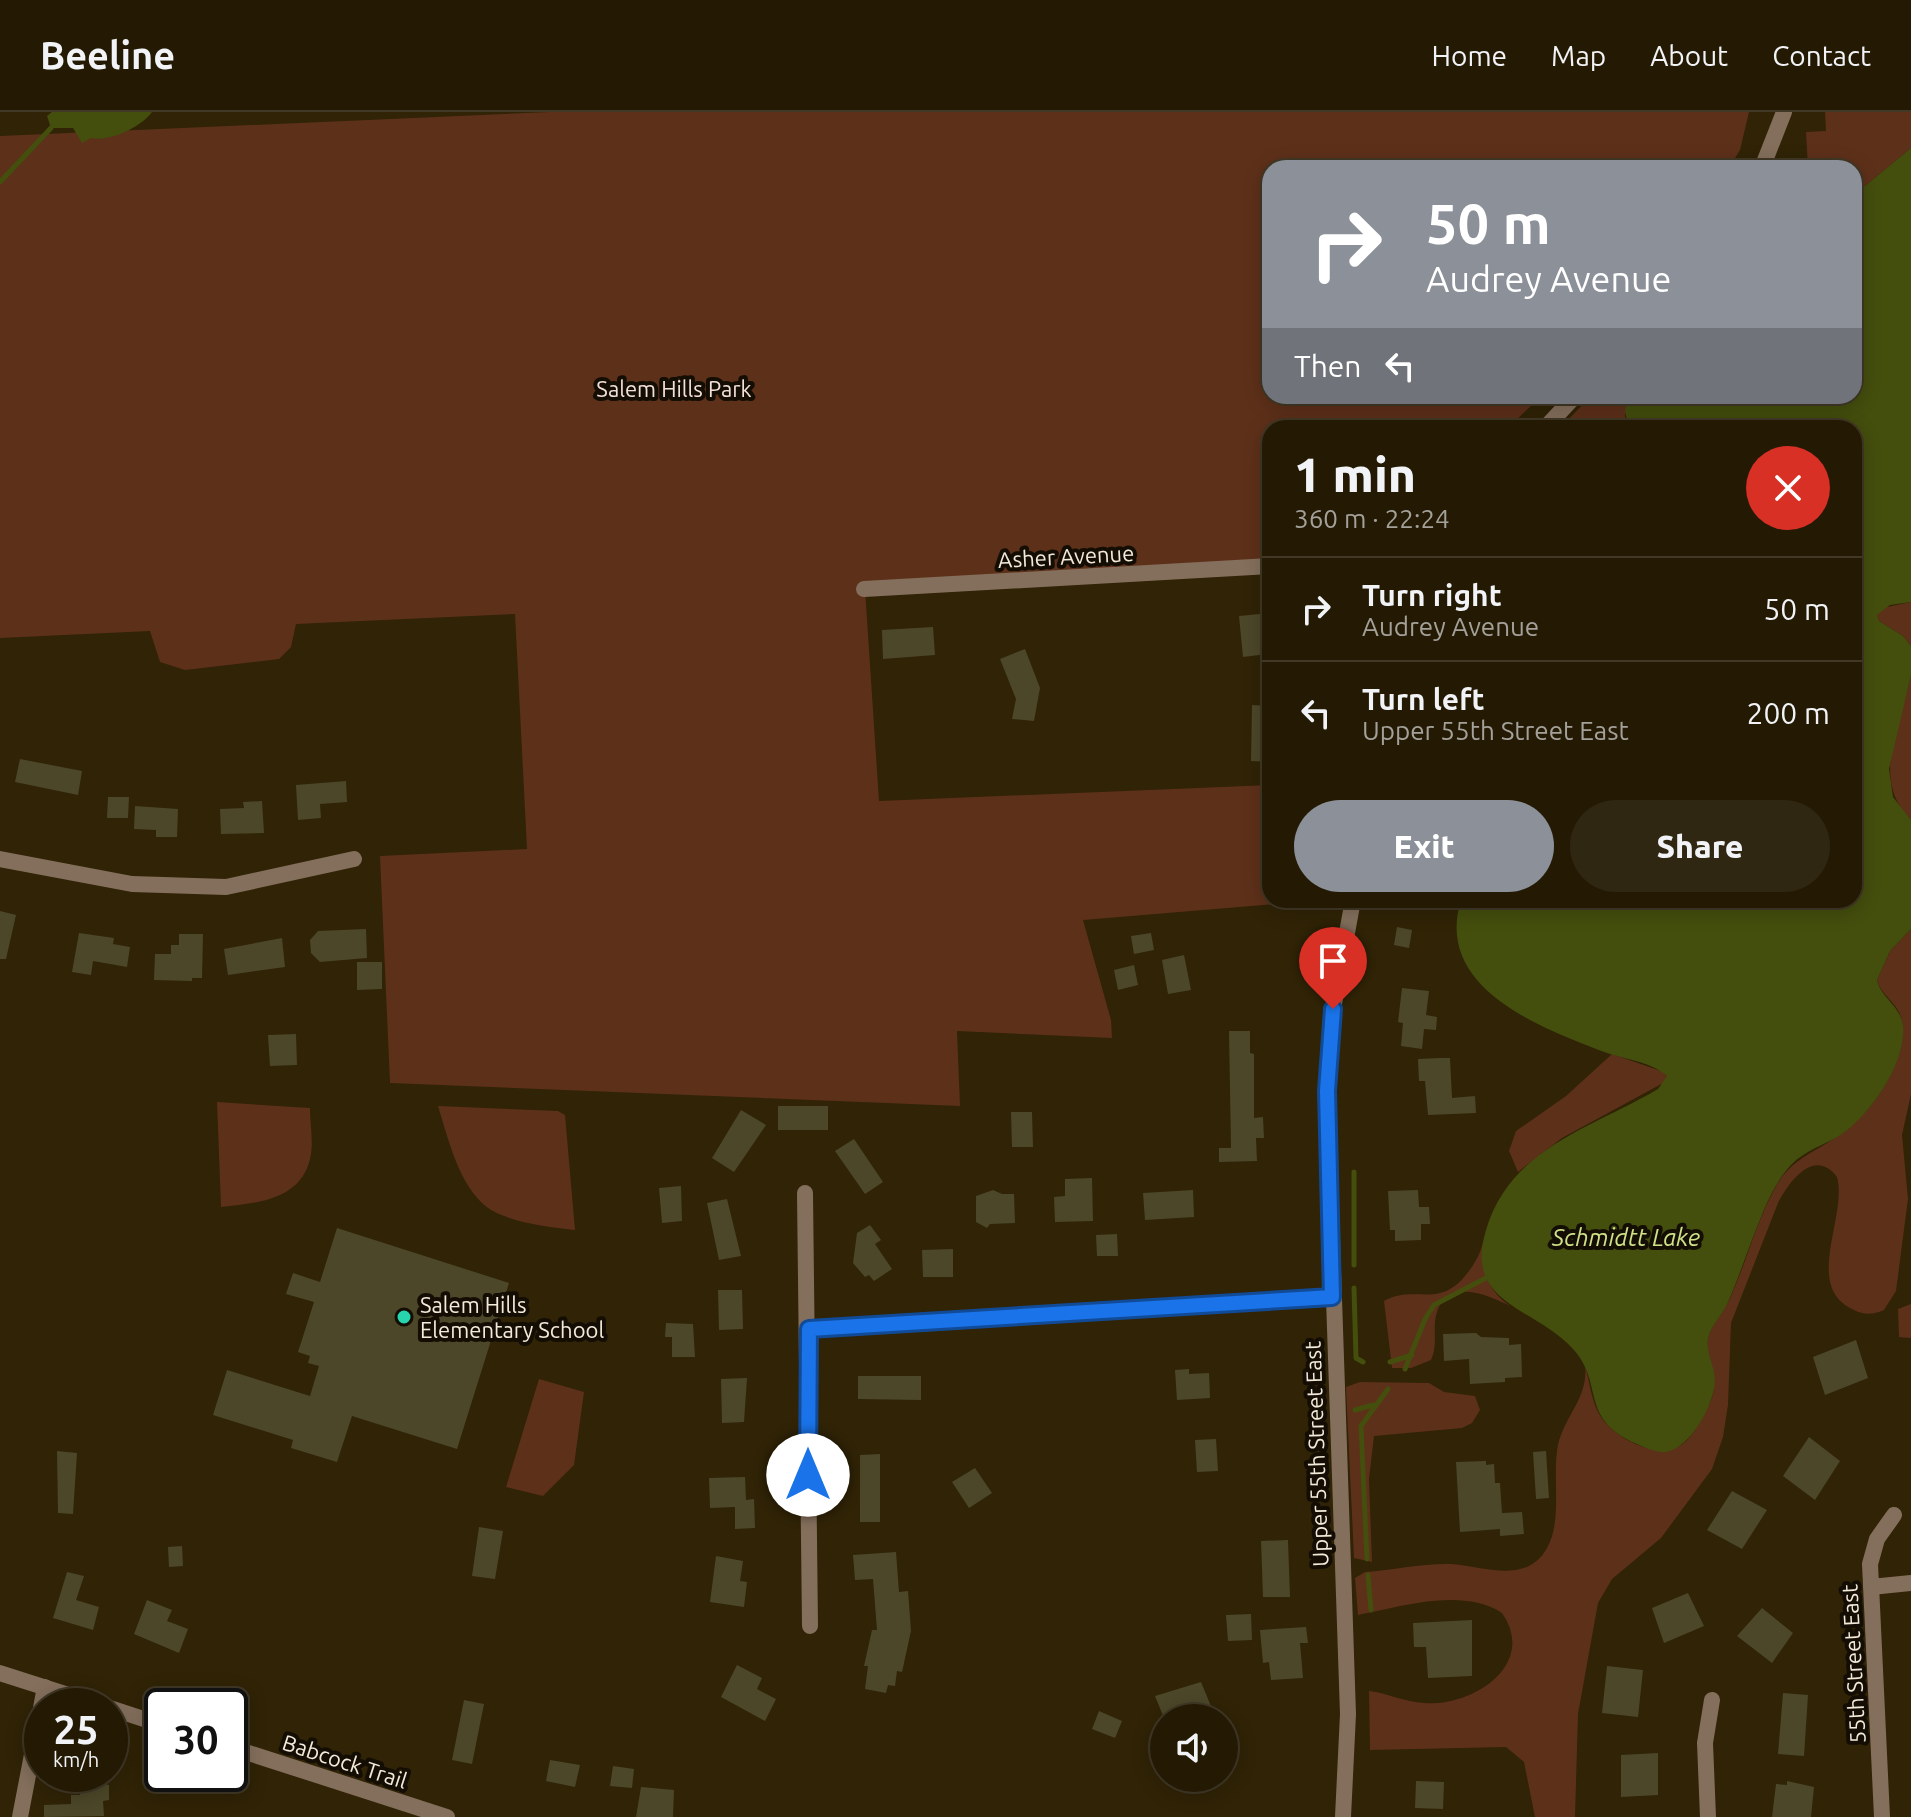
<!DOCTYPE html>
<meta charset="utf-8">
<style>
:root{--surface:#241a04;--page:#302713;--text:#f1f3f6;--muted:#a3a19a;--line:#413826;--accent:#8c9099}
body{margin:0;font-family:Ubuntu,sans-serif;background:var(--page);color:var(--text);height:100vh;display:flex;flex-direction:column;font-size:30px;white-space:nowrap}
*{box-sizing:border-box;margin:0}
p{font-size:26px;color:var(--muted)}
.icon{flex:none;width:44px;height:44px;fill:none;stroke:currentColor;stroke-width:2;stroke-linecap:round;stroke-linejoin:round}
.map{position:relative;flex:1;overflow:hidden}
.panel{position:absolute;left:1262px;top:308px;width:600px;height:488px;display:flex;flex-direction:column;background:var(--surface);border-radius:24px;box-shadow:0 4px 20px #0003,0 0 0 2px var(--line)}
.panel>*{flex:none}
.top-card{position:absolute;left:1262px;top:48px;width:600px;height:244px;border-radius:24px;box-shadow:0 4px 20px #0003,0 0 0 2px var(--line);background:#8c9099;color:#fff;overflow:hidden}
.buttons{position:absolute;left:1150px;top:1592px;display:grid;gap:16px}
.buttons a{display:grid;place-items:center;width:88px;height:88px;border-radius:50%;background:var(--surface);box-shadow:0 4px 20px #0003,0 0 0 2px var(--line);font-size:40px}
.speed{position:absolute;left:24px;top:1576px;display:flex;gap:16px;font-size:40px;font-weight:700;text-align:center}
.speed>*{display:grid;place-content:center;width:104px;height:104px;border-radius:50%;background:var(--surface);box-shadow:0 4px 20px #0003,0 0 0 2px var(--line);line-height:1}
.speed small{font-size:20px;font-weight:400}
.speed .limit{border:4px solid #111;border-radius:12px;background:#fff;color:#111}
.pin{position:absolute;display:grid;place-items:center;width:68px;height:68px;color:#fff;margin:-82px -34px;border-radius:50% 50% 50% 0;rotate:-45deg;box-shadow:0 0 8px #0007}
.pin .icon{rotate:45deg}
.me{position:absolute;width:88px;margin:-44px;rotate:0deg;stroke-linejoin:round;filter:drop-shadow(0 0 6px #0008)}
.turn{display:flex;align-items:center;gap:28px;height:168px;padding:0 32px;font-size:36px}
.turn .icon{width:104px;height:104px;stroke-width:2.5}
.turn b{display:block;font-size:56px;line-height:68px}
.then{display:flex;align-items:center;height:76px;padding:0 32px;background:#0003;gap:16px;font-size:30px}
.round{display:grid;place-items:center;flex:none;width:84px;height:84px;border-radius:42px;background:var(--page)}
.headline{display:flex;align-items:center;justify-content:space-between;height:136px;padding:0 32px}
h1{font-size:48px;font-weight:800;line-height:60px}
.action{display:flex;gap:16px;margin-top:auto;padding:16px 32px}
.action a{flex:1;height:92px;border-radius:48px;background:var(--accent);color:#fff;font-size:32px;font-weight:800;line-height:92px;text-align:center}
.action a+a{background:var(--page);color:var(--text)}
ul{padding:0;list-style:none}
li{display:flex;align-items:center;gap:24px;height:104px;padding:0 32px;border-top:2px solid var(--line)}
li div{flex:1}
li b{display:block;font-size:30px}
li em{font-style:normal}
header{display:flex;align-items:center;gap:48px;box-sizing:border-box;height:112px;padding:0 40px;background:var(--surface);border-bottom:2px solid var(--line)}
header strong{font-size:38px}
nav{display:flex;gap:44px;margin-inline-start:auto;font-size:28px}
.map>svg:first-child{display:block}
.green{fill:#5d3019}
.water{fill:#444e0d}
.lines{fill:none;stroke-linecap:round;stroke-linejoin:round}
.stream{stroke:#444e0d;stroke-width:5}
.building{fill:#4c4729}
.minor{stroke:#846f5c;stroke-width:16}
.tertiary{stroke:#846f5c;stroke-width:16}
.route-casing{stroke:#114b97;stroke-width:20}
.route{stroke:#1a73e8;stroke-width:14}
.poi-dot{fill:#26d5ae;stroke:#130d04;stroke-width:3}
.labels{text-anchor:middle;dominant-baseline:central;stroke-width:8;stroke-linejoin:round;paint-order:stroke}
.park-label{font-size:22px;fill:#f3e0d8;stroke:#130d04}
.street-label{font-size:22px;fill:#f3eada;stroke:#130d04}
.poi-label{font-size:22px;fill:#f3eada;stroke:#130d04;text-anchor:start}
.water-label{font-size:24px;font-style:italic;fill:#cfe287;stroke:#130d04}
</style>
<header>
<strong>Beeline</strong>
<nav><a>Home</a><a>Map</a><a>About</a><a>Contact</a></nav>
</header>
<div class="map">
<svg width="1911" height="1705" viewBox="0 0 1911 1705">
<rect width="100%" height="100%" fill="#302306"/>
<!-- green -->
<path class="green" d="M 549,0 L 1749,0 L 1740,38 L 1729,56 L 1270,56 L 1270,284 L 1541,284 L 1508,316 L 1270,316 L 1270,454 L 865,477 L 879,689 L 1270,673 L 1270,788 L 1324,788 L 1083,808 L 1111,908 L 1112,926 L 957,919 L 960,994 L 390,971 L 380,744 L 527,737 L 515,502 L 296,512 L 291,535 L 279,547 L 185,558 L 160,550 L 150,519 L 0,526 L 0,24 Z
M 1825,0 L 1911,0 L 1911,36 L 1854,83 L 1854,56 L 1808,56 L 1806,20 L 1826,19 Z
M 1591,284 L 1630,284 L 1625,304 L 1628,316 L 1560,316 Z
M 1911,490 L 1911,534 L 1903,524 L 1879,509 L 1877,503 L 1882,496 Z
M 1911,563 L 1911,708 C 1870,669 1900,610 1911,563 Z
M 1911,817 L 1911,982 L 1902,1023 L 1908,1087 L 1896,1179 L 1884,1198 C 1873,1203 1864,1203 1854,1198 C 1802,1175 1848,1105 1837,1065 C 1814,1035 1789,1070 1778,1091 L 1731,1211 L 1728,1293 L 1723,1325 L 1712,1357 L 1661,1426 L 1612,1467 L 1598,1491 L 1578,1602 L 1575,1705 L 1535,1705 L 1524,1650 L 1506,1635 L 1370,1638 L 1369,1579 C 1387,1581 1405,1590 1424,1591 C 1472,1595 1538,1553 1502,1501 C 1461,1475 1401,1495 1358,1503 L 1355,1466 L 1365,1460 C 1393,1458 1424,1451 1451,1452 C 1482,1454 1527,1473 1547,1436 C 1562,1410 1553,1368 1557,1339 C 1561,1306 1589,1288 1585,1253 C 1590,1271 1591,1289 1601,1305 C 1616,1327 1655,1347 1681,1333 C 1693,1326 1705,1302 1711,1288 C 1721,1264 1702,1241 1709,1223 C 1714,1210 1724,1199 1730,1186 C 1747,1149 1756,1110 1776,1074 C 1793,1044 1820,1039 1846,1018 C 1875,996 1908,947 1902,909 C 1899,891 1881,884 1877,868 L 1890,839 Z
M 1612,942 L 1661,959 L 1667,964 L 1665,970 L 1562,1026 L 1518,1060 L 1509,1039 L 1516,1019 L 1566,984 Z
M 217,990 L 310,996 C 310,1011 314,1032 310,1047 C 300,1089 255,1091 221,1095 Z
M 438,994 L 558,999 L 565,1003 L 575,1118 C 549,1115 500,1110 481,1090 C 457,1066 448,1026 438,994 Z
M 1483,1130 C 1482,1157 1487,1180 1512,1195 C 1486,1182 1441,1162 1435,1210 C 1434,1223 1437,1235 1431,1248 L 1411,1256 L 1392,1256 L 1384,1189 C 1414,1172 1438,1197 1465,1164 C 1474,1153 1480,1143 1483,1130 Z
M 1911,1192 L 1911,1226 L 1899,1225 L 1898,1197 Z
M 539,1267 L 584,1280 L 574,1353 L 543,1384 L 506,1375 Z
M 1360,1270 L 1429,1271 L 1444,1280 L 1475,1284 L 1480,1298 L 1472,1311 L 1462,1316 L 1374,1324 L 1369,1367 L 1372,1450 L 1354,1446 L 1346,1275 Z"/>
<!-- water -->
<path class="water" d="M 52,0 L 152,0 C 141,15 111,30 91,26 L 82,31 L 73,16 L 51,16 L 47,4 Z
M 1911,36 L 1911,490 L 1890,493 L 1877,503 L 1879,509 L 1903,524 L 1911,534 L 1911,563 L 1889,657 L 1893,685 L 1911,708 L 1911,817 L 1890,839 L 1877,868 C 1881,886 1901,894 1903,914 C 1906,952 1871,1001 1842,1022 C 1825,1033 1805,1038 1791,1053 C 1772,1073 1762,1103 1752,1128 C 1744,1149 1737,1170 1728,1190 C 1723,1202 1710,1215 1708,1227 C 1706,1241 1715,1255 1715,1269 C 1714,1292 1692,1335 1666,1340 C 1657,1341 1646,1336 1637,1332 C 1578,1307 1605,1272 1573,1237 C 1536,1195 1463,1193 1486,1118 C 1510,1036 1592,1016 1658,977 L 1667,964 C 1651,950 1629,948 1610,942 C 1544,917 1433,878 1461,788 L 1854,788 L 1854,316 L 1628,316 L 1625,297 L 1630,284 L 1854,284 L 1854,83 Z"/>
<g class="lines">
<!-- stream -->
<path class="stream" d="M 0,70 L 51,16
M 1354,1153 L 1354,1060
M 1354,1176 L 1356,1246 L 1363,1250
M 1390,1250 L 1412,1243
M 1405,1257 L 1425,1207 L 1434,1193 L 1486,1166
M 1355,1298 L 1373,1293
M 1367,1447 L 1361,1314 L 1388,1277
M 1368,1463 L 1371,1498"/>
</g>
<!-- building -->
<path class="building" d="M 1270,501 L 1267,542 L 1243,545 L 1239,504 Z
M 933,515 L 935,543 L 883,547 L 882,518 Z
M 1025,537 L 1040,576 L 1034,609 L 1012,607 L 1016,587 L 1000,547 Z
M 1252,593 L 1270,594 L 1270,650 L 1251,649 Z
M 20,647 L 82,659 L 78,683 L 15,670 Z
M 346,669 L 347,690 L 320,692 L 321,706 L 298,708 L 296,673 Z
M 108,685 L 129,685 L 128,706 L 107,706 Z
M 262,689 L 264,721 L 221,722 L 220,697 L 244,696 L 243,690 Z
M 135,694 L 178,697 L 177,725 L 156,725 L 156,718 L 134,717 Z
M 0,799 L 16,803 L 6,847 L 0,847 Z
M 1397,815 L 1412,818 L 1409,836 L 1394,833 Z
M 366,817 L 367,846 L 320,850 L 311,841 L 310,828 L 318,819 Z
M 79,821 L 114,826 L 113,832 L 130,835 L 127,855 L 93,849 L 91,863 L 72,860 Z
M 1151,821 L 1154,838 L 1134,842 L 1131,824 Z
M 179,822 L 203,822 L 202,866 L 192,866 L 192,869 L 154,868 L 155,842 L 171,842 L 171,833 L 179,833 Z
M 282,826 L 285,855 L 228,863 L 224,837 Z
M 1184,843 L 1191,878 L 1168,882 L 1162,848 Z
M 357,850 L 382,850 L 382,877 L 357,878 Z
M 1134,853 L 1138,873 L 1118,878 L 1114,858 Z
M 1402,876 L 1429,879 L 1426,903 L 1437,905 L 1436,918 L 1424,917 L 1422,937 L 1401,934 L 1403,911 L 1398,910 Z
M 1229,919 L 1250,919 L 1250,941 L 1254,942 L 1254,1006 L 1263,1005 L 1264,1026 L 1256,1026 L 1257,1049 L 1219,1050 L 1219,1036 L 1231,1036 Z
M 296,922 L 297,953 L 270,954 L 268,923 Z
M 1440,946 L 1450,946 L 1452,986 L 1475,984 L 1476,1001 L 1428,1003 L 1425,969 L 1419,969 L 1418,947 Z
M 778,994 L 828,994 L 828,1018 L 778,1018 Z
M 741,998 L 766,1013 L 734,1060 L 712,1046 Z
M 1011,1000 L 1032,1000 L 1033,1035 L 1012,1035 Z
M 854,1027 L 883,1070 L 865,1082 L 835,1039 Z
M 1092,1066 L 1093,1109 L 1055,1110 L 1054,1085 L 1065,1084 L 1065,1067 Z
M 681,1074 L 682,1109 L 662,1111 L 659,1076 Z
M 993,1078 L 1002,1082 L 1014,1082 L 1015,1111 L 990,1112 L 987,1116 L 976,1110 L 976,1084 Z
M 1193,1078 L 1194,1105 L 1145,1108 L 1143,1081 Z
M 1418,1078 L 1419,1095 L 1429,1095 L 1430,1112 L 1421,1112 L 1421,1128 L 1395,1129 L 1395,1118 L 1390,1118 L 1388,1079 Z
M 727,1087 L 741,1144 L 719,1148 L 707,1091 Z
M 870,1113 L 881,1128 L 875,1132 L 892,1157 L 874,1169 L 869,1163 L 865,1165 L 853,1151 L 857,1121 Z
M 337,1116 L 509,1171 L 457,1337 L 352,1304 L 337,1350 L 291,1336 L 293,1328 L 213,1303 L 227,1258 L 310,1284 L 319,1254 L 308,1251 L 310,1244 L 298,1240 L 314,1190 L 286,1182 L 293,1161 L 320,1170 Z
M 1117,1122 L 1118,1144 L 1097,1144 L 1096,1123 Z
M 953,1137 L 953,1165 L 923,1165 L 922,1138 Z
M 718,1178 L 742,1178 L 743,1217 L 719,1218 Z
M 666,1211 L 693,1212 L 695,1245 L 672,1245 L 672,1225 L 665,1225 Z
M 1476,1221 L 1481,1225 L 1509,1226 L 1509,1233 L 1521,1232 L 1522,1265 L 1505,1266 L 1505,1270 L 1470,1272 L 1469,1247 L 1444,1249 L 1443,1222 Z
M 1856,1228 L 1868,1266 L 1825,1283 L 1813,1245 Z
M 1189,1257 L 1189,1262 L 1209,1261 L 1210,1286 L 1177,1288 L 1175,1258 Z
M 858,1264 L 921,1264 L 921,1288 L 858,1287 Z
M 747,1266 L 744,1310 L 722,1311 L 721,1267 Z
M 1809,1325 L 1840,1349 L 1815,1388 L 1783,1364 Z
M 1216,1327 L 1218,1359 L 1197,1360 L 1195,1328 Z
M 57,1339 L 77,1341 L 73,1402 L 58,1401 Z
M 1546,1339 L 1549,1386 L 1536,1387 L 1533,1340 Z
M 880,1342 L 880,1410 L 860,1410 L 860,1343 Z
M 1486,1349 L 1486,1353 L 1494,1352 L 1495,1371 L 1500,1371 L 1502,1401 L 1522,1400 L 1524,1422 L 1500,1424 L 1500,1417 L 1460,1420 L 1456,1350 Z
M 975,1356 L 992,1381 L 969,1396 L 952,1370 Z
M 745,1365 L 746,1388 L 754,1387 L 755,1416 L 735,1417 L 735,1395 L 710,1396 L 709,1366 Z
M 1732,1379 L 1767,1398 L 1742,1437 L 1707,1418 Z
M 479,1415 L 503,1419 L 495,1467 L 472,1464 Z
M 1288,1428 L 1290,1485 L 1263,1485 L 1261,1429 Z
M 182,1434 L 183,1454 L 169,1455 L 168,1435 Z
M 896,1440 L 899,1480 L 908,1479 L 911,1519 L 902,1560 L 897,1559 L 895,1574 L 888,1573 L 886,1581 L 865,1577 L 868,1554 L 864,1554 L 872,1518 L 877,1518 L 873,1467 L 855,1468 L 853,1443 Z
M 716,1444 L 743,1449 L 740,1469 L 747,1470 L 744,1495 L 710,1490 Z
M 67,1460 L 84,1464 L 76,1488 L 99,1495 L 93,1518 L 53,1506 Z
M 1688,1481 L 1704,1514 L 1664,1531 L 1652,1496 Z
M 147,1488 L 172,1498 L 167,1509 L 188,1517 L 179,1541 L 134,1522 Z
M 1762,1496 L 1793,1521 L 1772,1551 L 1737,1524 Z
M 1251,1502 L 1252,1528 L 1228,1529 L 1226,1503 Z
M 1472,1508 L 1472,1564 L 1428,1566 L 1426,1535 L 1414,1535 L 1413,1511 Z
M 1306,1515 L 1308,1531 L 1300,1531 L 1303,1566 L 1271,1568 L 1269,1550 L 1263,1551 L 1260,1518 Z
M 737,1553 L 762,1566 L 757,1577 L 776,1587 L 765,1609 L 721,1585 Z
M 1607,1554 L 1643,1558 L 1638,1605 L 1602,1601 Z
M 1201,1570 L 1213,1599 L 1195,1606 L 1164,1606 L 1155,1584 Z
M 1783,1581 L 1808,1583 L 1804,1644 L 1778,1642 Z
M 464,1588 L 484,1592 L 472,1652 L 452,1648 Z
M 1099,1599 L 1122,1609 L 1115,1626 L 1092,1617 Z
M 1658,1641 L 1658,1683 L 1621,1685 L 1621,1643 Z
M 550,1648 L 580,1653 L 575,1675 L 546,1669 Z
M 613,1654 L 634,1657 L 632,1676 L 610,1674 Z
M 1416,1669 L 1444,1670 L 1443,1697 L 1415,1696 Z
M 1787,1669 L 1814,1675 L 1811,1705 L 1772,1705 L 1776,1672 L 1787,1673 Z
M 101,1671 L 109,1673 L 109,1688 L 103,1689 L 104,1704 L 44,1705 L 44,1693 L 71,1692 L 71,1683 L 80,1683 L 80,1672 Z
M 641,1675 L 674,1678 L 673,1705 L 636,1705 Z"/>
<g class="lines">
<!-- minor -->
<path class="minor" d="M 864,477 L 1270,454
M 0,747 L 132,772 L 226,775 L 354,747
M 805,1081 L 810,1514
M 809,1217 L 1332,1185
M 1871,1475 L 1911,1471
M 20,1705 L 45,1575
M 1708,1705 L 1705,1631 L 1712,1588
M 1882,1705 L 1870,1452 L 1877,1427 L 1894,1403"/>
<!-- tertiary -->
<path class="tertiary" d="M 1762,56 L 1784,0
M 1545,316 L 1575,284
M 0,1561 L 103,1594
M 110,1596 L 162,1613
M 230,1635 L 447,1705
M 1343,1705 L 1348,1602 L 1327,979 L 1333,897 L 1353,788"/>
</g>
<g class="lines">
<defs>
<path id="route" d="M 808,1363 L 809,1217 L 1332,1185 L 1327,979 L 1333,897"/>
</defs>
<!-- route casing -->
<use href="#route" class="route-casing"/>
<!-- route -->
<use href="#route" class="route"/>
</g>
<!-- markers -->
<circle class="poi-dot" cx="404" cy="1205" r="8"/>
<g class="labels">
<!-- park labels -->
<g class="park-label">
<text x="674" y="276">Salem Hills Park</text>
</g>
<!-- street labels -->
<g class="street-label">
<text transform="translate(1066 444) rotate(-3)">Asher Avenue</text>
<text transform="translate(1316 1342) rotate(-92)">Upper 55th Street East</text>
<text transform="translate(1853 1552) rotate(-93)">55th Street East</text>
<text transform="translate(345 1649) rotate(18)">Babcock Trail</text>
</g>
<!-- poi labels -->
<g class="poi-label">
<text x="420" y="1192">Salem Hills<tspan x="420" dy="25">Elementary School</tspan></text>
</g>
<!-- water labels -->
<g class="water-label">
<text x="1626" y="1125">Schmidtt Lake</text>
</g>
</g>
</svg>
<div class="buttons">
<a><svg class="icon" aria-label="sound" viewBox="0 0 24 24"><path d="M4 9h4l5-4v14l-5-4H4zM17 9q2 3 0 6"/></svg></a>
</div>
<div class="speed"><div>25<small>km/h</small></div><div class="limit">30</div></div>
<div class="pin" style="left:1333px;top:897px;background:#d93025"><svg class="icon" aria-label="arrive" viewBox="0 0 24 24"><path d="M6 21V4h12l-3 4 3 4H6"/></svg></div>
<svg class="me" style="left:808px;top:1363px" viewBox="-20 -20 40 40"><circle r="19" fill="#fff"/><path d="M0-13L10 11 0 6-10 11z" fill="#1a73e8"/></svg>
<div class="top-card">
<div class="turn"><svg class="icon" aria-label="right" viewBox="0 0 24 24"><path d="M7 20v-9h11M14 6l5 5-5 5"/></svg><div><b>50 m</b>Audrey Avenue</div></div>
<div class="then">Then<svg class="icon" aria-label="left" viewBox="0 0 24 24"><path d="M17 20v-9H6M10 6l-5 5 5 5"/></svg></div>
</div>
<section class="panel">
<div class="headline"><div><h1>1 min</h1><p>360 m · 22:24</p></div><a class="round" style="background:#d93025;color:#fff"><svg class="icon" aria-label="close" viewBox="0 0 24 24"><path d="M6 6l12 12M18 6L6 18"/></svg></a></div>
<ul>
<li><svg class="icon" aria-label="right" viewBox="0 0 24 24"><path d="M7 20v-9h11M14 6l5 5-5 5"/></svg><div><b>Turn right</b><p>Audrey Avenue</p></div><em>50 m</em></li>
<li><svg class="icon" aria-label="left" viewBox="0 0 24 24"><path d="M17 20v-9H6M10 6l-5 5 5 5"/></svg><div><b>Turn left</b><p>Upper 55th Street East</p></div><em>200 m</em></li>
</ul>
<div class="action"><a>Exit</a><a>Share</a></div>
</section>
</div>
